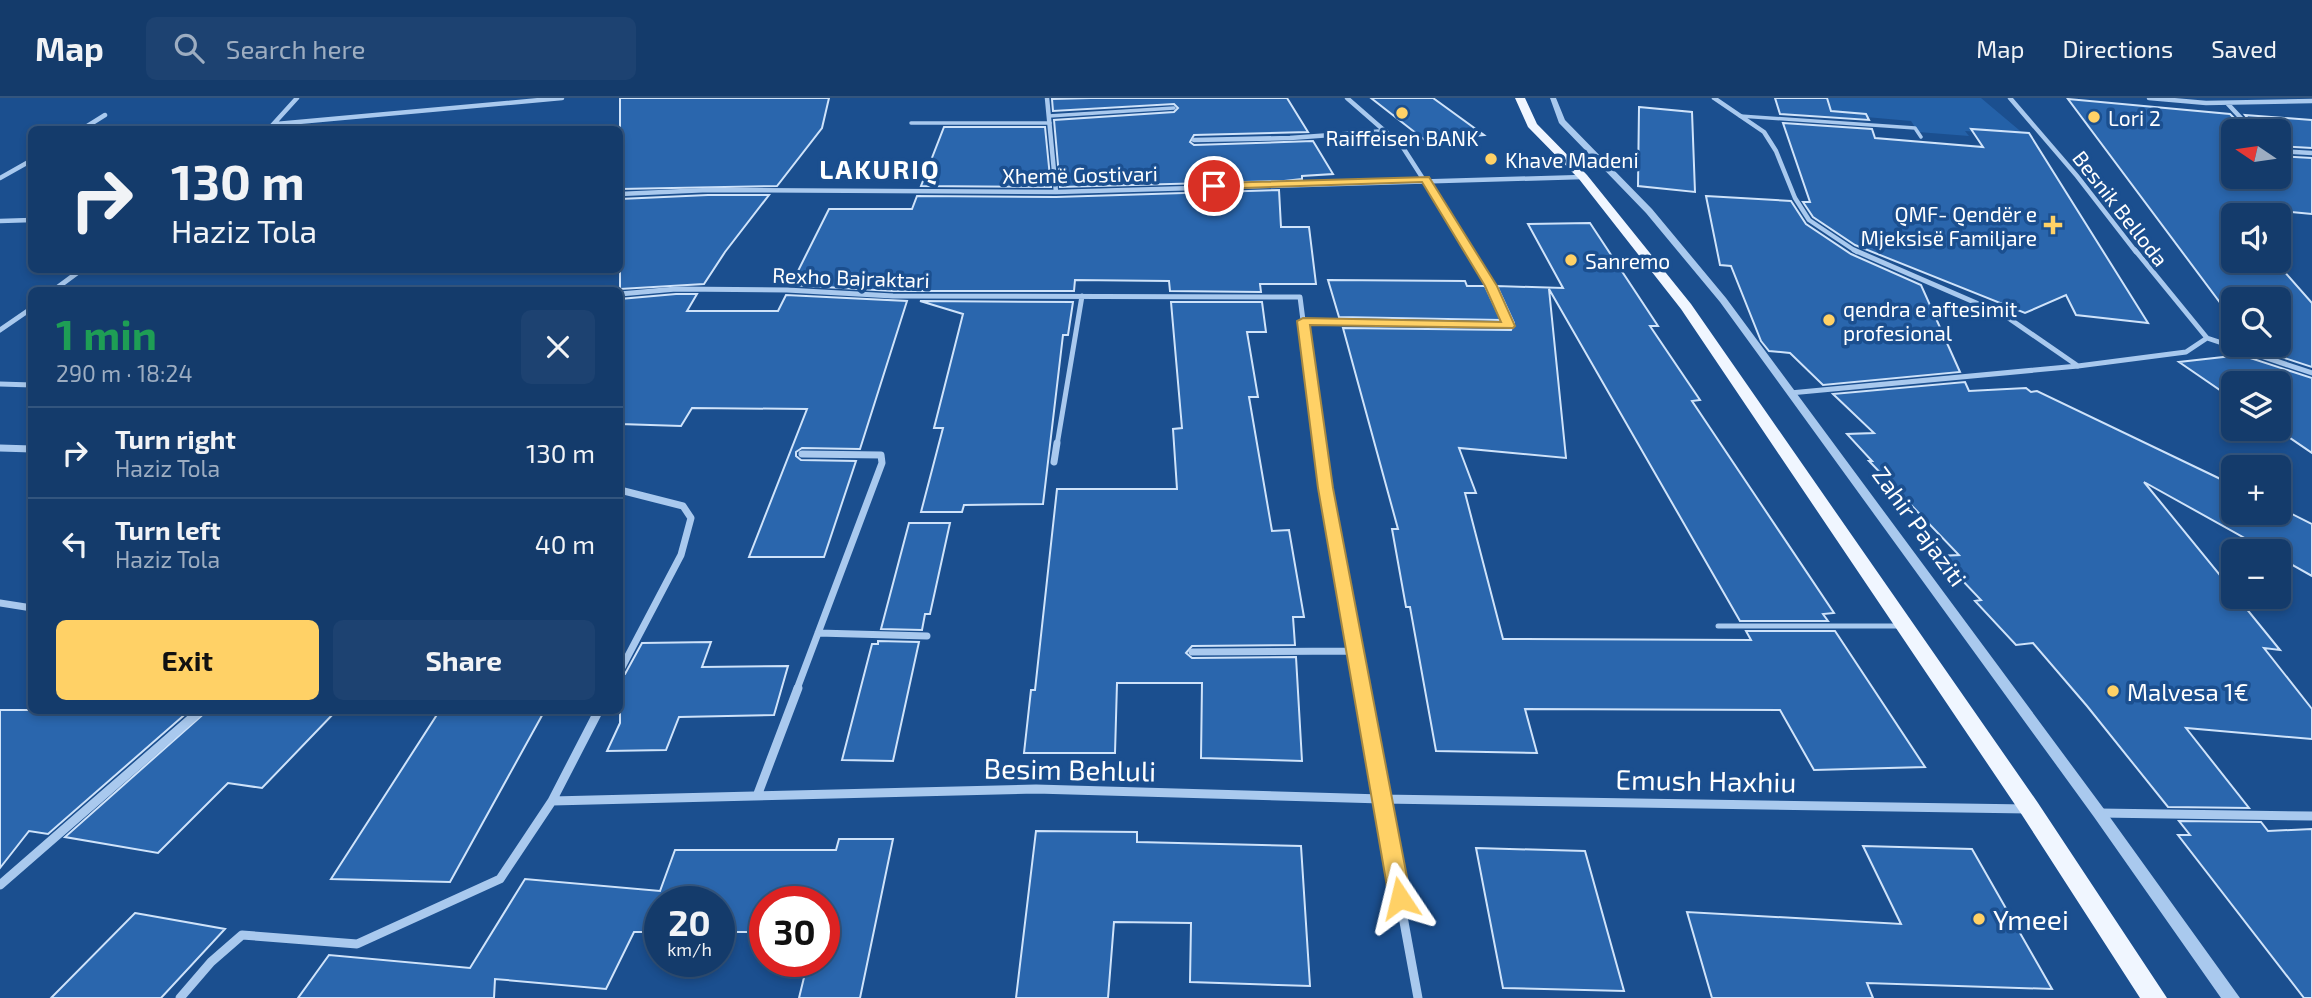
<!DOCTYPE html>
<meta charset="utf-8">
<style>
:root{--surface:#143b6b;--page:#1d4271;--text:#f1f3f6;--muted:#9dadc1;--line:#33557e;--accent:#ffd166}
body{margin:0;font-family:"Exo 2",sans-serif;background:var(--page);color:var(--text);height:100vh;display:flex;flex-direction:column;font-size:26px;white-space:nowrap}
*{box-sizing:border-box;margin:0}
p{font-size:23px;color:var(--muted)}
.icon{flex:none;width:38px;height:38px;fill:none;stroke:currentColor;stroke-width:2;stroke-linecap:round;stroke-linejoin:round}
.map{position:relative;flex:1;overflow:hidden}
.panel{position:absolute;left:28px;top:189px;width:595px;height:427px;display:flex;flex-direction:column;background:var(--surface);border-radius:10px;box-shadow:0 4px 10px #0003,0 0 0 2px var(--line)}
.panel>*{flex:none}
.hud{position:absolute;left:28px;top:28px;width:595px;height:147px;border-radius:10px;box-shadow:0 4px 10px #0003,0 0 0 2px var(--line);background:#143b6b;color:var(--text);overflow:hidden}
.needle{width:46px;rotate:283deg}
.buttons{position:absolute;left:2221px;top:21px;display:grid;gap:14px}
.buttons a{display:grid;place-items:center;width:70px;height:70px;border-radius:10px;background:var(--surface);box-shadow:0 4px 10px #0003,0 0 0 2px var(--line);font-size:35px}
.speed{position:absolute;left:644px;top:788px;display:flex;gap:14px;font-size:35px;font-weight:700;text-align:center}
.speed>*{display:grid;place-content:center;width:91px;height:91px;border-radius:50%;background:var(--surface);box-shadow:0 4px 10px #0003,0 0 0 2px var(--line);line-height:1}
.speed small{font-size:18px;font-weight:400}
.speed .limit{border:10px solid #d22;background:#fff;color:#111}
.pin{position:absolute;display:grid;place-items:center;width:60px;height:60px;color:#fff;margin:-30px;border:4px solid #fff;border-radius:50%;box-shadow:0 2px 7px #0007}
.me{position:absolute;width:77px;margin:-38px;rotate:350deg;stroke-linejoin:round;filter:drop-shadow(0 0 5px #0008)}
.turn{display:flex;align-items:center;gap:24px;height:147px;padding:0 28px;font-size:32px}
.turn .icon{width:91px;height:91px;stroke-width:2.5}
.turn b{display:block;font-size:49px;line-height:60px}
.round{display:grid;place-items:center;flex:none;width:74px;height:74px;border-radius:10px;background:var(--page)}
.summary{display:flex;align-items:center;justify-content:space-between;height:119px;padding:0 28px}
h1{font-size:42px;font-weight:700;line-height:52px;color:#1e9e55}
.button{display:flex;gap:14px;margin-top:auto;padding:14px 28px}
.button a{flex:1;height:80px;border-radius:10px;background:var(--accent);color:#111;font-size:28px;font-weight:700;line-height:80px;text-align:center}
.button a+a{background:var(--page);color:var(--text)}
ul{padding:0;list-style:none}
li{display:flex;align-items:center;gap:21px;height:91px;padding:0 28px;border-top:2px solid var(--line)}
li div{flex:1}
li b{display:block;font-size:26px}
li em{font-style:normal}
header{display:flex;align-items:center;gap:42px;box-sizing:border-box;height:98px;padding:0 35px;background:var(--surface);border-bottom:2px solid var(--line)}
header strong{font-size:33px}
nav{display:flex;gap:38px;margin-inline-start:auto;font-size:24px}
.search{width:490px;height:63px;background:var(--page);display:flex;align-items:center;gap:18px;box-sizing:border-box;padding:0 24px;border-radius:10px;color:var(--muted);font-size:26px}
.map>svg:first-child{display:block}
.green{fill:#2461a8}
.building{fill:#2a66ad;stroke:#cfe3fa;stroke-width:2}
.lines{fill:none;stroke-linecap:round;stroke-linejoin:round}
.service-far1{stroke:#a9c9ee;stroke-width:3.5}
.service{stroke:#a9c9ee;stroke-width:5}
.minor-far3{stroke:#a9c9ee;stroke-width:4.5}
.minor-far2{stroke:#a9c9ee;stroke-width:5}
.minor-far1{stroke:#a9c9ee;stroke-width:7}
.minor{stroke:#a9c9ee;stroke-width:9}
.tertiary{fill:#a9c9ee;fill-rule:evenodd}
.primary{fill:#f0f6ff;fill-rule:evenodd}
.route{fill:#ffd166;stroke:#a68842;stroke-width:2}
.poi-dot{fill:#ffd166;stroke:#1b4f8f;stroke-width:2.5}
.labels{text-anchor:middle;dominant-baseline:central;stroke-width:7;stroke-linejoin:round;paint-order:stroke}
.far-poi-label{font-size:21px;fill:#fff;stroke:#1b4f8f;text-anchor:start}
.far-street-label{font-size:21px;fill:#fff;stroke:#1b4f8f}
.street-label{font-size:24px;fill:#fff;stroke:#1b4f8f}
.poi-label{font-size:24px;fill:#fff;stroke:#1b4f8f;text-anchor:start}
.far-district-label{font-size:26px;font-weight:bold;letter-spacing:2px;fill:#fff;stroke:#1b4f8f}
.near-street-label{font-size:28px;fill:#fff;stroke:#1b4f8f}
.near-poi-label{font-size:28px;fill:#fff;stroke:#1b4f8f;text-anchor:start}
</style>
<header>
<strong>Map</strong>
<div class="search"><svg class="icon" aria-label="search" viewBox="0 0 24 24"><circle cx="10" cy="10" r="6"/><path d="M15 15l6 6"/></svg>Search here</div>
<nav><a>Map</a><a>Directions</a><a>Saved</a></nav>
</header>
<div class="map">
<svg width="2312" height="900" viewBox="0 0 2312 900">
<rect width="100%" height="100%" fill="#1b4f8f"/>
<!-- green -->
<path class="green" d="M 1824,0 L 1981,0 L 2025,37 L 1965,33 L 1969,38 L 1918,34 L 1911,23 L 1832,16 Z"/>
<!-- building -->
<path class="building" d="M 620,0 L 829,0 L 822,30 L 777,88 L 620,91 Z
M 1091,0 L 1287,0 L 1308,34 L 1194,37 L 1190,44 L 1194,47 L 1313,43 L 1333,76 L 1302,78 L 1302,81 L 1284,83 L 1060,89 L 1054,22 L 1174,14 L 1178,10 L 1174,6 L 1053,13 L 1052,1 Z
M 1371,0 L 1433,0 L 1484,37 L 1426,43 Z
M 1775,0 L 1827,0 L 1831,13 L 1866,16 L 1869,22 L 1780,16 Z
M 2068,1 L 2230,16 L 2247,33 L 2233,33 L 2233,48 L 2224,49 L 2223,55 L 2233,63 L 2233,79 L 2250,79 L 2260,90 L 2266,86 L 2262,79 L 2278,79 L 2278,58 L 2312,60 L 2312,116 L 2269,112 L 2273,117 L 2233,117 L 2233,163 L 2275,163 L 2312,205 L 2312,269 L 2254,250 L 2252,247 L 2278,247 L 2278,242 L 2285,240 L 2278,240 L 2278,201 L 2233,201 L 2233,222 Z
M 1639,9 L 1692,14 L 1695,94 L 1638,88 Z
M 2245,17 L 2312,22 L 2312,50 L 2278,48 L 2278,33 L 2258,33 Z
M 1783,25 L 1872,31 L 1875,40 L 1983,49 L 1971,31 L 2029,35 L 2148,225 L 2076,217 L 2066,197 L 2025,215 L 1855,147 L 1813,119 L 1803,104 L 1810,104 Z
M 944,29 L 1045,29 L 1051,89 L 921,88 Z
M 1279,92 L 1281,129 L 1309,129 L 1316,186 L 1260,186 L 1261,194 L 1170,193 L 1169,183 L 1075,182 L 1074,193 L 893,193 L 791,187 L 829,111 L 912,111 L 917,98 L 1056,99 Z
M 708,97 L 769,97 L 725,154 L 704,186 L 620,191 L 620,101 Z
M 1706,98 L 1791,103 L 1806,126 L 1851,156 L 1921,187 L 1960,274 L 1823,287 L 1790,255 L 1769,253 L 1761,243 L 1731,168 L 1720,167 Z
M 1590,125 L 1658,228 L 1650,228 L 1700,302 L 1692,303 L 1834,515 L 1823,516 L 1828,523 L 1740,523 L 1549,191 L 1566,360 L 1459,350 L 1476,395 L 1465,395 L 1503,541 L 1751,542 L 1746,533 L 1835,533 L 1925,669 L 1814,672 L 1780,612 L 1525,611 L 1537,655 L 1436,653 L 1410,509 L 1406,509 L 1392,431 L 1398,431 L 1343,230 L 1511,232 L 1514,225 L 1497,188 L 1563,190 L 1528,126 Z
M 1328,182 L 1465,183 L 1467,188 L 1485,188 L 1501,222 L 1339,219 Z
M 676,196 L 697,196 L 687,213 L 778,213 L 786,197 L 907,203 L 860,351 L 802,350 L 796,354 L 796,358 L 801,362 L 856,363 L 824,459 L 749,459 L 807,311 L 692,310 L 681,328 L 620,326 L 620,201 Z
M 920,203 L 1073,204 L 1068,237 L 1063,237 L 1043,406 L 964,407 L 962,414 L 921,414 L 943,330 L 934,330 L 963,216 Z
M 1171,204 L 1262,204 L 1266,234 L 1247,234 L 1258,299 L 1249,299 L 1272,433 L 1289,432 L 1304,519 L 1293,519 L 1295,547 L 1192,548 L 1186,555 L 1192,560 L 1296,559 L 1302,663 L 1201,660 L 1202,585 L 1117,585 L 1115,655 L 1024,655 L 1031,592 L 1035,592 L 1057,391 L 1177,391 L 1173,331 L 1182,330 Z
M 2241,257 L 2312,280 L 2312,355 L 2277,331 L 2278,285 L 2233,285 L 2233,301 L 2179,264 Z
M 1965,284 L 1969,293 L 2026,290 L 2031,294 L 2037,293 L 2233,387 L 2233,415 L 2278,415 L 2278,409 L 2312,426 L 2312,478 L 2278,459 L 2278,453 L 2268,453 L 2144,384 L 2233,493 L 2233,499 L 2237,499 L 2280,552 L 2264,550 L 2312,611 L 2312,641 L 2186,630 L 2249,710 L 2168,709 L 2087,608 L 2033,545 L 2016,547 L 1975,503 L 1981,502 L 1939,458 L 1959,457 L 1869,363 L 1872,363 L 1847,336 L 1874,335 L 1833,296 Z
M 909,425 L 950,425 L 930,516 L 925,516 L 922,532 L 881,531 Z
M 878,543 L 919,544 L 893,663 L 842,662 L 872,546 L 878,546 Z
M 711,544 L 702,569 L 788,568 L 774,617 L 679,619 L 666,652 L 607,653 L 620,625 L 620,579 L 625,576 L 642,545 Z
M 0,612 L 190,612 L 48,736 L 29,733 L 0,770 Z
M 208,612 L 337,612 L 262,690 L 228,685 L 158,755 L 65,739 Z
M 440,612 L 545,612 L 450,784 L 331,781 Z
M 2179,723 L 2261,724 L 2268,733 L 2312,731 L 2312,900 L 2304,900 L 2178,737 L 2190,737 Z
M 1036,733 L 1137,734 L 1137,744 L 1301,748 L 1310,888 L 1190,884 L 1191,825 L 1114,824 L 1108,900 L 1016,900 Z
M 839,741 L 893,741 L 860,900 L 799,900 L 808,863 L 824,863 L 824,803 L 765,803 L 765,834 L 719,834 L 719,803 L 660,803 L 660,834 L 634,834 L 606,891 L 495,881 L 494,900 L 298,900 L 329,857 L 470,870 L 525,781 L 660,793 L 675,752 L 836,752 Z
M 1863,748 L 1972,751 L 2052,891 L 1867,885 L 1873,900 L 1712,900 L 1687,814 L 1901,826 Z
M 1476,750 L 1585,753 L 1624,893 L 1503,890 Z
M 135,815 L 225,831 L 161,900 L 51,900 Z"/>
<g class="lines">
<!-- service-far1 -->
<path class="service-far1" d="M 1049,18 L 1174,10
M 1740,18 L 1915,30 L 1921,39
M 911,25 L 1050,25"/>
<!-- service -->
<path class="service" d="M 1718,528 L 1900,528"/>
<!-- minor-far3 -->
<path class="minor-far3" d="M 1047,0 L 1056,94
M 1347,0 L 1402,48 L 1470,154
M 1714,0 L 1764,34 L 1776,53 L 1795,100 L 1809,122 L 1857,154
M 2010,0 L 2077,78 L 2136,154
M 2149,0 L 2206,5 L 2312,3
M 2227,5 L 2253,33
M 276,26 L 562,0
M 81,32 L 105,17
M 268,32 L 297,0
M 1194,42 L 1290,40 L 1386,33
M 2233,53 L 2227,53 L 2233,58
M 2278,53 L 2312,55
M 2255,79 L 2261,85
M 0,80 L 32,62
M 620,96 L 708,92 L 1056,94 L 1583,79
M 0,123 L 32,122"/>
<!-- minor-far2 -->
<path class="minor-far2" d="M 1854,152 L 2004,217 L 2078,268
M 2135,152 L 2207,240 L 2312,275
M 54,192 L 81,172
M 620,196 L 676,191 L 787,192 L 893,198 L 1300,199 L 1319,347
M 1303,224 L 1509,227 L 1491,188 L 1469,152
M 0,232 L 32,210
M 0,286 L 32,287
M 1790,295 L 2078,268 L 2186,254 L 2207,240
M 1057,347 L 1082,198"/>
<!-- minor-far1 -->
<path class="minor-far1" d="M 1319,345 L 1362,591
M 0,350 L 32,351
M 1054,364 L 1057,345
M 620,392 L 683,408 L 691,420 L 681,457 L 620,573
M 0,505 L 32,510
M 818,535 L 927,538
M 1192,554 L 1355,553
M 797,591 L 882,365 L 881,357 L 802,356"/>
<!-- minor -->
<path class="minor" d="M 1361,590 L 1418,900
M 757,698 L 798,590
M 552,703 L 1036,691 L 1382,701 L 2028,711
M 2099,715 L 2312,718
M 0,787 L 201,612
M 180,900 L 211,864 L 242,837 L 357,846 L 500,781 L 552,703 L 599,612"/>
<!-- tertiary -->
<path class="tertiary" d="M 1550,0 L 1556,0 L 1565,22 L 1652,111 L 1726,200 L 2104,711 L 2240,900 L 2221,900 L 2094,719 L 1720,204 L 1646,115 L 1559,25 Z"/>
<!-- primary -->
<path class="primary" d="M 1515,0 L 1525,0 L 1537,26 L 1587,77 L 1691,206 L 2038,705 L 2167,900 L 2140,900 L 2022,717 L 1681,211 L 1579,81 L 1528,29 Z"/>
</g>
<!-- route -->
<path class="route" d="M 1429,79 L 1497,188 L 1515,228 L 1513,230 L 1310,227 L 1333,390 L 1411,800 L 1408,806 L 1400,809 L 1393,806 L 1389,800 L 1318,390 L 1297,223 L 1303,220 L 1501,224 L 1485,188 L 1422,84 L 1214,91 L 1209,88 L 1214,85 Z"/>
<!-- markers -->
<g class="poi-dot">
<circle cx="1402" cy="15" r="7"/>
<circle cx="2094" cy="19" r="7"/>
<circle cx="1491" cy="61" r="7"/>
<path d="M2049.5 116.5h7v7h7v7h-7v7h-7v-7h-7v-7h7z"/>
<circle cx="1571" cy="162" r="7"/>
<circle cx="1829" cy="222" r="7"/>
<circle cx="2113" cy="593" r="7"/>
<circle cx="1979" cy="821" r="7"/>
</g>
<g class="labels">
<!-- far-poi labels -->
<g class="far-poi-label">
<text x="2108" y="19">Lori 2</text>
<text x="1402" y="39" text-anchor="middle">Raiffeisen BANK</text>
<text x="1505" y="61">Khave Madeni</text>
<text x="2037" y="115" text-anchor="end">QMF- Qendër e<tspan x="2037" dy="24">Mjeksisë Familjare</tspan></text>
<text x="1585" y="162">Sanremo</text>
<text x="1843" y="210">qendra e aftesimit<tspan x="1843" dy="24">profesional</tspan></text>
</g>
<!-- far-street labels -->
<g class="far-street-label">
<text transform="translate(1080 76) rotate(-1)">Xhemë Gostivari</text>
<text transform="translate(2121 110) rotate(52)">Besnik Belloda</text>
<text transform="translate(851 179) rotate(2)">Rexho Bajraktari</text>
</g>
<!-- street labels -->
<g class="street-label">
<text transform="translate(1920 428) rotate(54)">Zahir Pajaziti</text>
</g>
<!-- poi labels -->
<g class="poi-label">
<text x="2127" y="593">Malvesa 1€</text>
</g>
<!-- far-district labels -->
<g class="far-district-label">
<text x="880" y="70">LAKURIQ</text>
</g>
<!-- near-street labels -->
<g class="near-street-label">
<text transform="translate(1070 671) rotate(1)">Besim Behluli</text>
<text transform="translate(1706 682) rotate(1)">Emush Haxhiu</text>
</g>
<!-- near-poi labels -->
<g class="near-poi-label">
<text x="1993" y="821">Ymeei</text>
</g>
</g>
</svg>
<div class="buttons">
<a><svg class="needle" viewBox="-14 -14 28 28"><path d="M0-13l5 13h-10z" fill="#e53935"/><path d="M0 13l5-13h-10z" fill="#9dadc1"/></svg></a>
<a><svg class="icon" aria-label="sound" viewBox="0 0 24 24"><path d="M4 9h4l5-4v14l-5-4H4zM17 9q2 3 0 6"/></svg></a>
<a><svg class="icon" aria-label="search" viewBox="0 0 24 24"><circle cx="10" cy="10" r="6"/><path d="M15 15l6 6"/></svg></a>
<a><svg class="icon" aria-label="layers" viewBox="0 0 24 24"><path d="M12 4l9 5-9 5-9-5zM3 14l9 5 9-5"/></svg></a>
<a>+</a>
<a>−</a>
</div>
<div class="speed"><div>20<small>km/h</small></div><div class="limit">30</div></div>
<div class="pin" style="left:1214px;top:88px;background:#d93025"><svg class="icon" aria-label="arrive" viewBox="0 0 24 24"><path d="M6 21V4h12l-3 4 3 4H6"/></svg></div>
<svg class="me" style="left:1400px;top:800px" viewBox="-20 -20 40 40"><path d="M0-17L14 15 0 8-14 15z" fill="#ffd166" stroke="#fff" stroke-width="4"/></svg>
<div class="hud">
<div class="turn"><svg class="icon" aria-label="right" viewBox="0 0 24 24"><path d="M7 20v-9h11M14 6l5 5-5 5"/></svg><div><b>130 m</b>Haziz Tola</div></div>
</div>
<section class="panel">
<div class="summary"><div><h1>1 min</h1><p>290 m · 18:24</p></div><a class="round"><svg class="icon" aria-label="close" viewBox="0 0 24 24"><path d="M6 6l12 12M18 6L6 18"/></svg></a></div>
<ul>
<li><svg class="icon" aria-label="right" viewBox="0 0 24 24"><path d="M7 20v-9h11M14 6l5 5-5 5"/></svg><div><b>Turn right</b><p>Haziz Tola</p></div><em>130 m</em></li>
<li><svg class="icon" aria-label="left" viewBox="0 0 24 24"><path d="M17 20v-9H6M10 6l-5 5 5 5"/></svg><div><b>Turn left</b><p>Haziz Tola</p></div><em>40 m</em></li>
</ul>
<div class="button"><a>Exit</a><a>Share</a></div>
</section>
</div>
